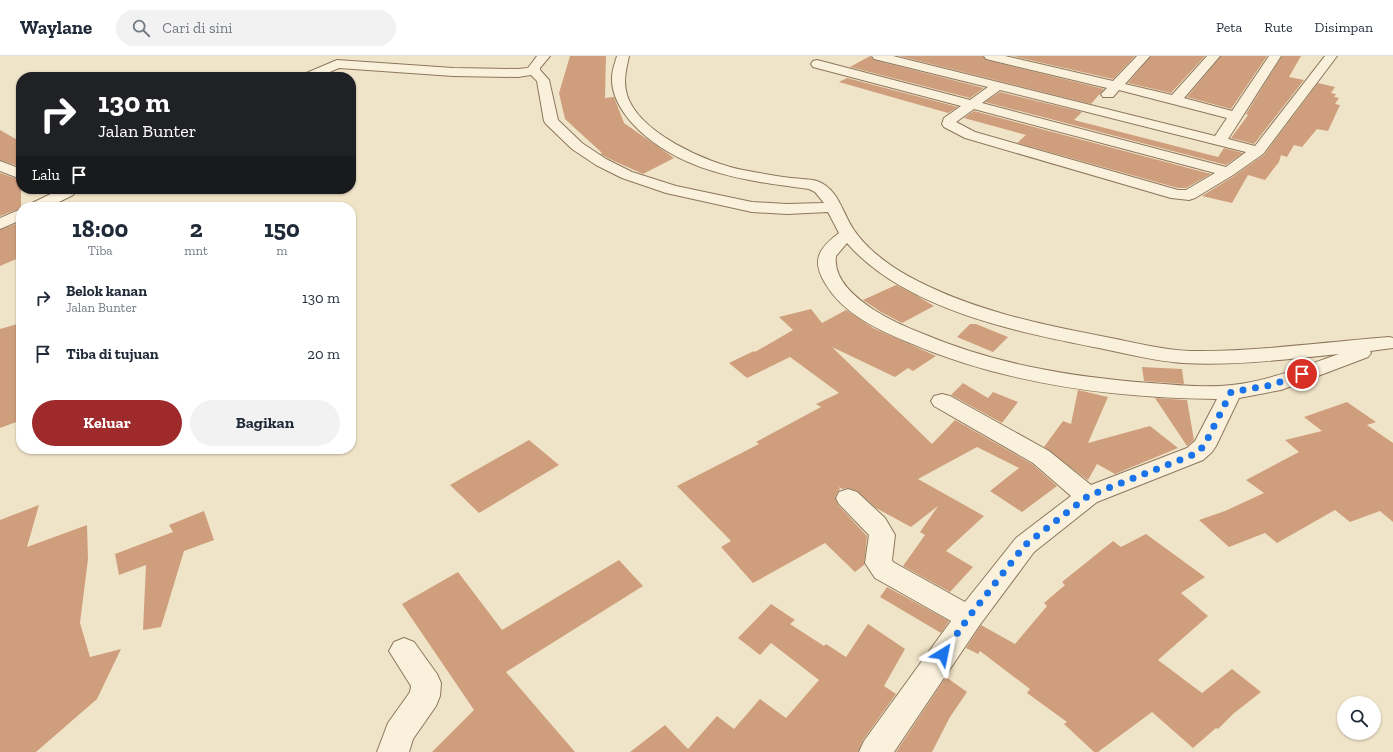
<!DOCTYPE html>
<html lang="id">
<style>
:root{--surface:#fff;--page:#f2f2f3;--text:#1f2937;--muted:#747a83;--line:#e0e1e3;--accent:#9e2a2b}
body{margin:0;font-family:"Zilla Slab",serif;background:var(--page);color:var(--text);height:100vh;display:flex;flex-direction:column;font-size:15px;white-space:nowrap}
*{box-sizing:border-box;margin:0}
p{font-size:13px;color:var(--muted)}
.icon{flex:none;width:22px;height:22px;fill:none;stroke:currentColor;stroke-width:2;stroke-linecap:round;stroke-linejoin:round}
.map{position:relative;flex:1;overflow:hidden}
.drawer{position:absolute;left:16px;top:146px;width:340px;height:252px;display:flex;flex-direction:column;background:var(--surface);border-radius:16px;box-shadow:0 1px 3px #0004}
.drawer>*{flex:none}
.top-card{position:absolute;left:16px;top:16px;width:340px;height:122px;border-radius:16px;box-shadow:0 1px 3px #0004;background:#202124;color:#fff;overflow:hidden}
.controls{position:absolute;left:1337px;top:640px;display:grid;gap:8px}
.controls a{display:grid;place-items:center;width:44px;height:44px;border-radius:50%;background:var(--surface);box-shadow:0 1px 3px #0004;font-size:20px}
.pin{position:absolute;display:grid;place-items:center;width:34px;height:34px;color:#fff;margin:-17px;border:2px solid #fff;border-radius:50%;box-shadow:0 1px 4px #0007}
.me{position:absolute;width:44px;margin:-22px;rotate:35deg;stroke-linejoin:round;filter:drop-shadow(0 0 3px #0008)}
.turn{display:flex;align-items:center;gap:14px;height:84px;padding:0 16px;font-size:18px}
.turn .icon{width:52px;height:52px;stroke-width:2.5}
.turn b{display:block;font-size:28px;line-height:34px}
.then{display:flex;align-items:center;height:38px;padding:0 16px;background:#0003;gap:8px;font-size:15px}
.eta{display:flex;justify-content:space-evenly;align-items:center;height:68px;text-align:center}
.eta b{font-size:24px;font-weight:700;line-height:28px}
.action{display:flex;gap:8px;margin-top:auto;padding:8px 16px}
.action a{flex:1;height:46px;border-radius:24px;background:var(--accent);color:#fff;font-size:16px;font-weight:700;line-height:46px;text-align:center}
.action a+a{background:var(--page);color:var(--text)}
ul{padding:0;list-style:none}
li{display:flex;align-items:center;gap:12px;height:56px;padding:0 16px}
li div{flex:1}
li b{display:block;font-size:15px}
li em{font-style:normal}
header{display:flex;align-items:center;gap:24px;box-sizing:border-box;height:56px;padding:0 20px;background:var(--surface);border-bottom:1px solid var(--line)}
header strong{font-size:19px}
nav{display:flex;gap:22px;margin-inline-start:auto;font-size:14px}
.search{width:280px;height:36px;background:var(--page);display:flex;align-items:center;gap:10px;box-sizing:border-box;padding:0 14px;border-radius:22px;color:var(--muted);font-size:15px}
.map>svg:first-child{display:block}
.building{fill:#cf9f7d}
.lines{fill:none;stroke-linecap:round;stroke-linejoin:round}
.minor-casing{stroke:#8d765c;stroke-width:2}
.minor{fill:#faf1dc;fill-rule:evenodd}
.route{stroke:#1a73e8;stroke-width:7;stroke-dasharray:0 12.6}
</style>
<header>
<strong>Waylane</strong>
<div class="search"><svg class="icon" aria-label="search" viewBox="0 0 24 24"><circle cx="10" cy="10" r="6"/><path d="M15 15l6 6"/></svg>Cari di sini</div>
<nav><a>Peta</a><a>Rute</a><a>Disimpan</a></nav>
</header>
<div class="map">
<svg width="1393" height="696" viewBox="0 0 1393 696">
<rect width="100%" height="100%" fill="#f0e4c8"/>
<!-- building -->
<path class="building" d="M 570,0 L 606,0 L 605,42 L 614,41 L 624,67 L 674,102 L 643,118 L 614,105 L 600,98 L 602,97 L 565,63 L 559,37 Z
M 870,0 L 874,4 L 984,32 L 970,42 L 850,11 Z
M 899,0 L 983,0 L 986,4 L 1104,33 L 1091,48 Z
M 1012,0 L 1135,0 L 1113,23 Z
M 1151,0 L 1205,0 L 1171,37 L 1128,27 Z
M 1221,0 L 1267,0 L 1231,53 L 1187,41 Z
M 1282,0 L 1301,0 L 1289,21 L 1304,24 L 1254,88 L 1231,82 L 1248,59 L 1246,58 Z
M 847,22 L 958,51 L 948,57 L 839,26 Z
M 1318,27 L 1335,31 L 1331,37 L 1336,38 L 1334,41 L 1339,42 L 1335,48 L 1340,49 L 1328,75 L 1317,73 L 1302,91 L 1294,89 L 1287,101 L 1281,99 L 1279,106 L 1265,124 L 1248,119 L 1232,147 L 1202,140 L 1234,120 L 1264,99 Z
M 1000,36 L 1082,56 L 1074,64 L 1218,101 L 1224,92 L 1243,97 L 1226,109 L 985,46 Z
M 974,55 L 1211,118 L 1186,132 L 1178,132 L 1017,87 L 1026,79 L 964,62 Z
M 0,74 L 21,86 L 21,111 L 0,104 Z
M 0,117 L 21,124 L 21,152 L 0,160 Z
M 21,166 L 21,201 L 0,210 L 0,174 Z
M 896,229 L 917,240 L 934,250 L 902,267 L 881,256 L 863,244 Z
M 811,253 L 822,267 L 846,254 L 873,272 L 936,300 L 913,315 L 908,312 L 895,321 L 832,291 L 932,388 L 955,364 L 1032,408 L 1057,430 L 1022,456 L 990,435 L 1019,412 L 977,391 L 918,423 L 984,460 L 946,495 L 973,511 L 950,536 L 903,510 L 925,479 L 920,476 L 938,450 L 911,471 L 876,452 L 857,435 L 848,432 L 842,433 L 839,431 L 840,434 L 838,435 L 835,441 L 838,449 L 867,480 L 864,509 L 855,516 L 825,487 L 753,527 L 721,491 L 731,485 L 677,430 L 759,388 L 756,386 L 821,351 L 816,348 L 839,337 L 790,301 L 747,322 L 729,307 L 754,295 L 755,296 L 793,274 L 779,261 Z
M 21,267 L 21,339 L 18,340 L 19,365 L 0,372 L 0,273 Z
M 970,268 L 976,268 L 1008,281 L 993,296 L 957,281 Z
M 1142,311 L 1182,313 L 1184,328 L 1144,325 Z
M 963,327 L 988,342 L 993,336 L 1018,346 L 1002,367 L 951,339 Z
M 1078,334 L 1108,341 L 1088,387 L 1150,370 L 1178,392 L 1115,418 L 1097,408 L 1088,424 L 1086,423 L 1044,391 L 1063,365 L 1071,368 Z
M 1155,342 L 1187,344 L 1194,384 L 1187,390 Z
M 1347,346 L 1376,366 L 1367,369 L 1393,387 L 1393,466 L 1380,455 L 1350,466 L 1335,454 L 1277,487 L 1265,477 L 1229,491 L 1199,464 L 1225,455 L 1264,437 L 1246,424 L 1299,396 L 1285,384 L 1322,375 L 1304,361 Z
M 529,384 L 559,409 L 479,457 L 450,429 Z
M 39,449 L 27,491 L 87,469 L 88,503 L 80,567 L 90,601 L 121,593 L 97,643 L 36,696 L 0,696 L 0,464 Z
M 204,455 L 214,484 L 184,495 L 161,571 L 143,574 L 146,509 L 119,519 L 115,498 L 173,476 L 169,469 Z
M 1146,478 L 1205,521 L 1181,537 L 1208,560 L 1158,604 L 1202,637 L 1232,613 L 1261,636 L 1233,658 L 1218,673 L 1216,672 L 1193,692 L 1152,656 L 1098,696 L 1094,696 L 1064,668 L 1067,666 L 1027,637 L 1030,633 L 980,595 L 978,598 L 966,592 L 981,569 L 1015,588 L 1047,550 L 1044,547 L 1065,529 L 1062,526 L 1113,485 L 1121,491 Z
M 619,504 L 643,530 L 506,616 L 575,696 L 432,696 L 474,654 L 402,548 L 458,516 L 502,574 Z
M 887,531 L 949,565 L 941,577 L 880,541 Z
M 771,548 L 795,564 L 790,568 L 824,590 L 826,588 L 846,601 L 868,568 L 905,593 L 884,630 L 896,638 L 863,684 L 858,696 L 630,696 L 665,669 L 688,693 L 717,660 L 734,673 L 760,643 L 786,662 L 819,624 L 771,587 L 760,599 L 738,582 Z
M 946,621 L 967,636 L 950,661 L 932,696 L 896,696 Z"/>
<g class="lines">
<defs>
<path id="minor" d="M 537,0 L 550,0 L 540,12 L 540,14 L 549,24 L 558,64 L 582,87 L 606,103 L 632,116 L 676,130 L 752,146 L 787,148 L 824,147 L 815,136 L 809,133 C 746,125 677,116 632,67 C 621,55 611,38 612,21 C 612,14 615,7 617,0 L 629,0 C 626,14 623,25 627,39 C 639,77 707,107 743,114 C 759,117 775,120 791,122 C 800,123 809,123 817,125 C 839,133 842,157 854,174 C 866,192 888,209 908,220 C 970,254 1042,269 1111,282 C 1137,287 1163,294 1190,295 C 1256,296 1323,286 1389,281 L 1393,282 L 1393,292 L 1370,295 L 1371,297 L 1368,301 L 1281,334 L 1239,342 L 1216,390 L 1212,396 L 1203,404 L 1097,446 L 1034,496 L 979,570 L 894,696 L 859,696 L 864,685 L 951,565 L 875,522 L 865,507 L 869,479 L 839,448 L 836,442 L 839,436 L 848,433 L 857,436 L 885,462 L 895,479 L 892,504 L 893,506 L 965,546 L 1016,482 L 1071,440 L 1033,407 L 934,350 L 931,345 L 934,340 L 942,338 L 950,340 L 1049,395 L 1091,429 L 1187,392 L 1195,385 L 1217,343 C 1112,342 1006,328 910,287 C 878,274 843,258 825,227 C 811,204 819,192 839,177 L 828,156 L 787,158 L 752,156 L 666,137 L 622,122 L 596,109 L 572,93 L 546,68 L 544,65 L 537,25 L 531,19 L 518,21 L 453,20 L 339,12 L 318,21 L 302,21 L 304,18 L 337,4 L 453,12 L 518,13 L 528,12 ZM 847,187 C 904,253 1017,276 1099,292 C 1127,298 1155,305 1183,307 C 1235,310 1288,303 1339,298 C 1304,310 1270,325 1232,329 C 1206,332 1177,329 1150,327 C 1074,321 997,309 926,279 C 908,272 890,264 874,254 C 856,242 833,224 836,200 Z
M 872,0 L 893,0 L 1215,80 L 1227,62 L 1119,34 L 1113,41 L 1103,41 L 1101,38 L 1107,32 L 986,3 L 984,0 L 1005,0 L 1113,25 L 1137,0 L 1150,0 L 1125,28 L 1172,39 L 1207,0 L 1220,0 L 1184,42 L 1232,55 L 1269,0 L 1281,0 L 1228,83 L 1255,90 L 1325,0 L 1337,0 L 1263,98 L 1233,119 L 1195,142 L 1189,144 L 1171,142 L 965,82 L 944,71 L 942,68 L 944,62 L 961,50 L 813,11 L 811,8 L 813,5 L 817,4 L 970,44 L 988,31 L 874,3 ZM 1000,34 L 1214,88 L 1246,96 L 1226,111 L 982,47 ZM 974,53 L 1215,117 L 1186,134 L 1178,134 L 975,76 L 956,66 Z
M 0,105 L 21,113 L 21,123 L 0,115 Z
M 61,133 L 73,133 L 75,136 L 73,139 L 49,151 L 28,151 L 30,148 Z
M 21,153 L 21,164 L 0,173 L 0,162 Z
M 404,582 L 414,586 L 437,618 L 441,627 L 440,640 L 436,650 L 413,683 L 409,696 L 377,696 L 388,667 L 410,636 L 411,630 L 389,595 L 394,586 Z"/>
</defs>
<!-- minor casing -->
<use href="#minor" class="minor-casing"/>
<!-- minor -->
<use href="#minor" class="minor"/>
</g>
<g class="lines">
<!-- route -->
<path class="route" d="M 943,598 L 968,562 L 1025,489 L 1088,440 L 1195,398 L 1204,390 L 1231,336 L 1272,329 L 1302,318"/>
</g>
</svg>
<div class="controls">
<a><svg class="icon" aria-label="search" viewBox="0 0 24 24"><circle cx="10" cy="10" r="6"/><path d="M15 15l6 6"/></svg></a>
</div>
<div class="pin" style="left:1302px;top:318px;background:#d93025"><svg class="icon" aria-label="arrive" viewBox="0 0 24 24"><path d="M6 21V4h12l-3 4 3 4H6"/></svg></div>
<svg class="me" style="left:943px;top:598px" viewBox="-20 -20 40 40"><path d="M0-17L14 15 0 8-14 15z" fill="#1a73e8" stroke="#fff" stroke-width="4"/></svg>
<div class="top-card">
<div class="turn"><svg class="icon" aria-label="right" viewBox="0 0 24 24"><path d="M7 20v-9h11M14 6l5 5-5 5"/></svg><div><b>130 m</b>Jalan Bunter</div></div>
<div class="then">Lalu<svg class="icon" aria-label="arrive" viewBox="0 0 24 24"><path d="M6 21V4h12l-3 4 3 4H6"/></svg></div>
</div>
<section class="drawer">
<div class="eta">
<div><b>18:00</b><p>Tiba</p></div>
<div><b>2</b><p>mnt</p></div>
<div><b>150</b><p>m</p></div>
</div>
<ul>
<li><svg class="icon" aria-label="right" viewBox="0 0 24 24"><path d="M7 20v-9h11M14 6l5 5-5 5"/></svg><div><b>Belok kanan</b><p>Jalan Bunter</p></div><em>130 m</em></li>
<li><svg class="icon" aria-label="arrive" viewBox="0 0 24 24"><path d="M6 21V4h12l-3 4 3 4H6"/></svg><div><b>Tiba di tujuan</b></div><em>20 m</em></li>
</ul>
<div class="action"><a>Keluar</a><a>Bagikan</a></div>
</section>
</div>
